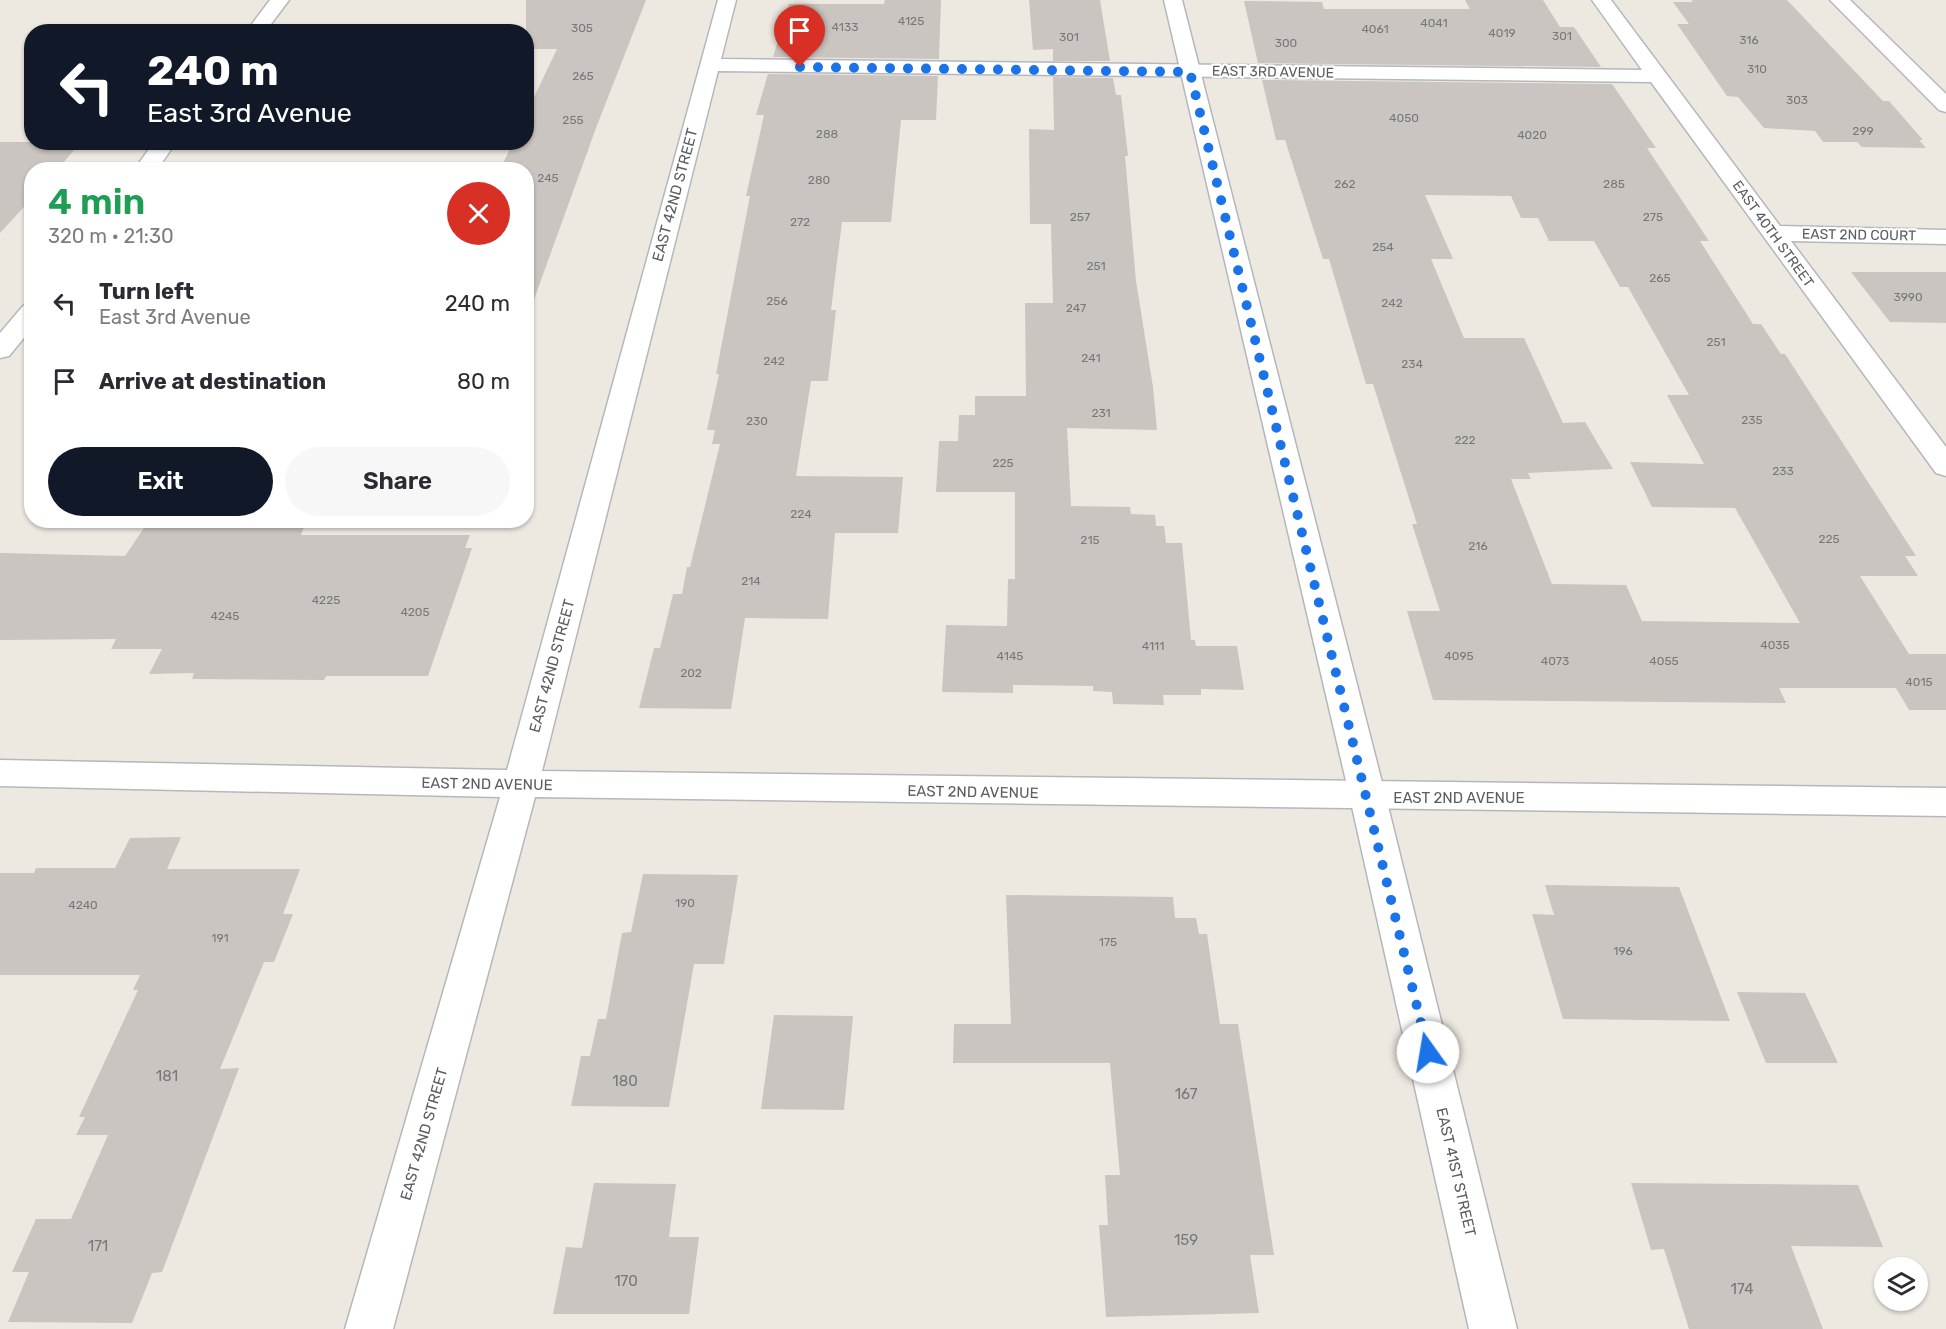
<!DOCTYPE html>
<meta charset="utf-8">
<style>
:root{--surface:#fff;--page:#f7f7f7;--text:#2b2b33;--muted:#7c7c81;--accent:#111827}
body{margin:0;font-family:Rubik,sans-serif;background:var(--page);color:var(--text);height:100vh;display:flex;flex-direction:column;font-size:22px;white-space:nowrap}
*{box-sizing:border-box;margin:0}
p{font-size:20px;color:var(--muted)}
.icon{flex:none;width:33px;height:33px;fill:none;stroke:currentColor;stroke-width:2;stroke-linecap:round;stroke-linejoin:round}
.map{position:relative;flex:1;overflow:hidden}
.drawer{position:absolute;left:24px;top:162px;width:510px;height:366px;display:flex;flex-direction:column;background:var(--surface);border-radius:24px;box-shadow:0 2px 4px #0004}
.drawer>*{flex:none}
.top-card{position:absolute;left:24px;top:24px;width:510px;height:126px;border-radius:24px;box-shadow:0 2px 4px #0004;background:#111827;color:#fff;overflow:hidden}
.controls{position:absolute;left:1874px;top:1257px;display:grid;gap:12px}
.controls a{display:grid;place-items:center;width:54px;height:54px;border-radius:50%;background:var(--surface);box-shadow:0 2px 4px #0004;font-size:30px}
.pin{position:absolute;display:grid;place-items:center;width:51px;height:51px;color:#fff;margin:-62px -26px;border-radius:50% 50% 50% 0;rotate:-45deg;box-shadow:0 0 6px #0007}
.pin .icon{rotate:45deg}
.me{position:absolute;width:66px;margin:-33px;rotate:347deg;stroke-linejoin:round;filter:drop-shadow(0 0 4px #0008)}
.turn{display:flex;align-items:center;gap:21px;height:126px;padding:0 24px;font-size:27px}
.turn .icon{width:78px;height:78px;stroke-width:2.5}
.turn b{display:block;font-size:42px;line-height:51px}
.round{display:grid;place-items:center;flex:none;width:63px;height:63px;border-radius:32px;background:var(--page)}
.headline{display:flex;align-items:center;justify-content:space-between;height:102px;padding:0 24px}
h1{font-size:36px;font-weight:600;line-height:45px;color:#1e9e55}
.cta{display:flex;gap:12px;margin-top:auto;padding:12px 24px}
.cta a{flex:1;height:69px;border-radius:36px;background:var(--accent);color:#fff;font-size:24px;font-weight:600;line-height:69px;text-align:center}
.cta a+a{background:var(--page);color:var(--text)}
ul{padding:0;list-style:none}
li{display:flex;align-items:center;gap:18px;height:78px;padding:0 24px}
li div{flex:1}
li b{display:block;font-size:22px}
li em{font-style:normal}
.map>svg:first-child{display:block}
.building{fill:#cac5c0;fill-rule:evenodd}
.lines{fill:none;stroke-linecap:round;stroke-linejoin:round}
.street-casing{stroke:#b4b8bc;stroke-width:3}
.secondary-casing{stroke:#b3b7bc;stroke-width:3}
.street{fill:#fff;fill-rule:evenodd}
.secondary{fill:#fff;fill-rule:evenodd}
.route{stroke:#1a73e8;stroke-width:10;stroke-dasharray:0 18}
.labels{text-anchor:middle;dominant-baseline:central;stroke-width:4.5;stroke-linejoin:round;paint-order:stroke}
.number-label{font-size:12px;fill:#76787a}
.far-street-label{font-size:14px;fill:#5a5e62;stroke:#fff}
.street-label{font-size:15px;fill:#5a5e62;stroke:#fff}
.near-number-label{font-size:15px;fill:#76787a}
</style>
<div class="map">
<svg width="1946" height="1329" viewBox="0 0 1946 1329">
<rect width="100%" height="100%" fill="#ede9e1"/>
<!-- building -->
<path class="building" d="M 526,0 L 646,0 L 596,128 L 532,305 L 526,304 L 526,170 L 500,170 L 513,142 L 526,142 L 526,114 L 557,49 L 526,49 Z
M 885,0 L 941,0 L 939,59 L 773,57 L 789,4 L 884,4 Z
M 1029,0 L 1100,0 L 1110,61 L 1053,61 L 1053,49 L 1033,50 Z
M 1465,0 L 1543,0 L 1560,27 L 1574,27 L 1601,67 L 1258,63 L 1244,1 L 1322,2 L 1324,9 L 1470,9 Z
M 1691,0 L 1787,0 L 1883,101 L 1889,101 L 1923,140 L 1919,140 L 1926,148 L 1862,147 L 1857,142 L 1823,142 L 1815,131 L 1764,128 L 1738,97 L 1727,96 L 1677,24 L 1689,24 L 1673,2 L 1693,2 Z
M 768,74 L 938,76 L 936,120 L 901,120 L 891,222 L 842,222 L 831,310 L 836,310 L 828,381 L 811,381 L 796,476 L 903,477 L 898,533 L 835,533 L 828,619 L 745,618 L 731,709 L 639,708 L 654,648 L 660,648 L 673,594 L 682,594 L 687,567 L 690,567 L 720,444 L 712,444 L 715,430 L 707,430 L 719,374 L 716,374 L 750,196 L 746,196 L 764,115 L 756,115 Z
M 1053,77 L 1113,78 L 1116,95 L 1121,95 L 1128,156 L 1125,156 L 1136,281 L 1153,387 L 1157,430 L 1067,428 L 1071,506 L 1130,507 L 1131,514 L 1155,515 L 1156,526 L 1164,526 L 1166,543 L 1182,543 L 1191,640 L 1195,640 L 1196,646 L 1237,646 L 1244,690 L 1201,689 L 1201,695 L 1163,695 L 1164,705 L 1113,704 L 1112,692 L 1093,691 L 1093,686 L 1013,685 L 1013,693 L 942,692 L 946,625 L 1007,626 L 1008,579 L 1015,579 L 1015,492 L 936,492 L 939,441 L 958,441 L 959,415 L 975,415 L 975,396 L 1026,396 L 1025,303 L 1053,303 L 1051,224 L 1030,224 L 1029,129 L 1054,130 Z
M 1262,80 L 1612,84 L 1656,148 L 1647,148 L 1709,241 L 1700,241 L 1753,324 L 1761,324 L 1781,354 L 1785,354 L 1916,556 L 1905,556 L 1918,576 L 1860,576 L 1909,654 L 1946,654 L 1946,710 L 1909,710 L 1896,688 L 1779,688 L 1786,703 L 1433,700 L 1407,611 L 1440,611 L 1412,524 L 1417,524 L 1373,384 L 1366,384 L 1329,259 L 1323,259 L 1285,140 L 1276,140 ZM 1425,195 L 1511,196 L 1521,218 L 1538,218 L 1549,241 L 1594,241 L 1620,287 L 1628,287 L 1689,395 L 1667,395 L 1704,464 L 1630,462 L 1652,507 L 1735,508 L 1800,623 L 1642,621 L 1626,585 L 1552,584 L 1511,479 L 1531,479 L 1528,473 L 1613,469 L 1585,422 L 1563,423 L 1524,338 L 1464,338 L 1431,259 L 1453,259 Z
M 0,142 L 81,142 L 57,170 L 32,170 L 32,198 L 0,233 Z
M 1851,272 L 1946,272 L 1946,323 L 1890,322 Z
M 146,525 L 304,527 L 301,535 L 470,535 L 465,548 L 472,548 L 428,676 L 326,676 L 324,680 L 192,679 L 194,673 L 149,674 L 162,649 L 111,649 L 116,639 L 0,640 L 0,553 L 125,556 Z
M 181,837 L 167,869 L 300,869 L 283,914 L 293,914 L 274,962 L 264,962 L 220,1069 L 239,1068 L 162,1272 L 152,1273 L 132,1323 L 8,1322 L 29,1272 L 12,1272 L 36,1219 L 71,1219 L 108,1135 L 76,1135 L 85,1117 L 79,1117 L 138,990 L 133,990 L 140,975 L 0,975 L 0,873 L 34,873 L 36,868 L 115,868 L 130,838 Z
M 643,874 L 738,875 L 724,964 L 694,964 L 669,1107 L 571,1106 L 581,1056 L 590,1056 L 598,1019 L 606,1019 L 622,933 L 631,932 Z
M 1545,885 L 1679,887 L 1730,1021 L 1563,1019 L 1532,914 L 1554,915 Z
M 1006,895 L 1173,897 L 1175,918 L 1196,918 L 1199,934 L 1207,934 L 1220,1024 L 1238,1024 L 1274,1255 L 1250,1255 L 1259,1313 L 1106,1317 L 1099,1225 L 1108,1225 L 1105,1175 L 1120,1175 L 1110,1063 L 953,1063 L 954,1024 L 1011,1024 Z
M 1737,992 L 1805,993 L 1838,1063 L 1766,1063 Z
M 774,1015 L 853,1016 L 844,1110 L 761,1109 Z
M 594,1183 L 676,1184 L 669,1237 L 699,1237 L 689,1314 L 553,1314 L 566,1247 L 582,1248 Z
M 1631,1183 L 1858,1185 L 1883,1247 L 1791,1246 L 1823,1329 L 1689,1329 L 1664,1249 L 1651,1250 Z"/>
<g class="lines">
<defs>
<path id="street" d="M 270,0 L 289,0 L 265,32 L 246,32 Z
M 718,0 L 736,0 L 721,59 L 1642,70 L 1592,0 L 1611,0 L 1780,226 L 1946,230 L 1946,244 L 1791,241 L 1946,447 L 1946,476 L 1936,473 L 1651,82 L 718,71 L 542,771 L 1946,788 L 1946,816 L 535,797 L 393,1329 L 345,1329 L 500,797 L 0,786 L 0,760 L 507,770 Z
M 1830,0 L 1850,0 L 1946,94 L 1946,112 L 1939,110 Z
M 154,142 L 176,142 L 157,170 L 134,170 Z
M 32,304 L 32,328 L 9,356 L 0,358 L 0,333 L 23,306 Z"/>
<path id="secondary" d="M 1164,0 L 1182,0 L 1386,798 L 1517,1329 L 1469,1329 L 1350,798 Z"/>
</defs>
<!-- street casing -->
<use href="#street" class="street-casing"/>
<!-- secondary casing -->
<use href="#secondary" class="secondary-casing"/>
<!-- street -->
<use href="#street" class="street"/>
<!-- secondary -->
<use href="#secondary" class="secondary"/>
</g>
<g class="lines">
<!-- route -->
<path class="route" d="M 800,67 L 1190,72 L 1428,1052"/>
</g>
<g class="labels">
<!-- number labels -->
<g class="number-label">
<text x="911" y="21">4125</text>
<text x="1434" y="23">4041</text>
<text x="845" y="27">4133</text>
<text x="582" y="28">305</text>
<text x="1375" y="29">4061</text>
<text x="1502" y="33">4019</text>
<text x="1562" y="36">301</text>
<text x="1069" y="37">301</text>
<text x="1749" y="40">316</text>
<text x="1286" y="43">300</text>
<text x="1757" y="69">310</text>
<text x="583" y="76">265</text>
<text x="1797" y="100">303</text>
<text x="1404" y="118">4050</text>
<text x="573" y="120">255</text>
<text x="1863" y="131">299</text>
<text x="827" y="134">288</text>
<text x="1532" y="135">4020</text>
<text x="548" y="178">245</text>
<text x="819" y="180">280</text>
<text x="1345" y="184">262</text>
<text x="1614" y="184">285</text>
<text x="1080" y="217">257</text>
<text x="1653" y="217">275</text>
<text x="800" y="222">272</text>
<text x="1383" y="247">254</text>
<text x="1096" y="266">251</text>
<text x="1660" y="278">265</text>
<text x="1908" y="297">3990</text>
<text x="777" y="301">256</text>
<text x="1392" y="303">242</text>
<text x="1076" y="308">247</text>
<text x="1716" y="342">251</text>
<text x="1091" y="358">241</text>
<text x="774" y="361">242</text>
<text x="1412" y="364">234</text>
<text x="1101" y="413">231</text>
<text x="1752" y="420">235</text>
<text x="757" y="421">230</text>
<text x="1465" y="440">222</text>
<text x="1003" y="463">225</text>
<text x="1783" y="471">233</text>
<text x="801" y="514">224</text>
<text x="1829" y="539">225</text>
<text x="1090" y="540">215</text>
<text x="1478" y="546">216</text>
<text x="751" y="581">214</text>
<text x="326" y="600">4225</text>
<text x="415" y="612">4205</text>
<text x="225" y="616">4245</text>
<text x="1775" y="645">4035</text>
<text x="1153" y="646">4111</text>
<text x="1010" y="656">4145</text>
<text x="1459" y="656">4095</text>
<text x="1555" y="661">4073</text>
<text x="1664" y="661">4055</text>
<text x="691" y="673">202</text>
<text x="1919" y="682">4015</text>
<text x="685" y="903">190</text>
<text x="83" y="905">4240</text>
<text x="220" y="938">191</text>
<text x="1108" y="942">175</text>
<text x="1623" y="951">196</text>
</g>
<!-- far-street labels -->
<g class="far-street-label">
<text transform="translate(1273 72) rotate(1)">EAST 3RD AVENUE</text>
<text transform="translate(1773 234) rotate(54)">EAST 40TH STREET</text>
<text transform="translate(1859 235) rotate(1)">EAST 2ND COURT</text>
</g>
<!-- street labels -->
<g class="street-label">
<text transform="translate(675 195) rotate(-75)">EAST 42ND STREET</text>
<text transform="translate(552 666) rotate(-75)">EAST 42ND STREET</text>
<text transform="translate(487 784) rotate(1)">EAST 2ND AVENUE</text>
<text transform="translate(973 792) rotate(1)">EAST 2ND AVENUE</text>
<text x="1459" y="798">EAST 2ND AVENUE</text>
<text transform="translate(424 1134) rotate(-74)">EAST 42ND STREET</text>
<text transform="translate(1456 1172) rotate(77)">EAST 41ST STREET</text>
</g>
<!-- near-number labels -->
<g class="near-number-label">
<text x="167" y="1076">181</text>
<text x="625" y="1081">180</text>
<text x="1186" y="1094">167</text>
<text x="1186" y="1240">159</text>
<text x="98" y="1246">171</text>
<text x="626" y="1281">170</text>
<text x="1742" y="1289">174</text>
</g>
</g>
</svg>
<div class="controls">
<a><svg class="icon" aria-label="layers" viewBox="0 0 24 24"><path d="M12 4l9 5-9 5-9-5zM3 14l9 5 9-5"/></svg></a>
</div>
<div class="pin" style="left:800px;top:67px;background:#d93025"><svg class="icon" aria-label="arrive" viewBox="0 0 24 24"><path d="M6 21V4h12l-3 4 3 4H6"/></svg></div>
<svg class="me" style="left:1428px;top:1052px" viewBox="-20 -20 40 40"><circle r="19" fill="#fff"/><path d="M0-13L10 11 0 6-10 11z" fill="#1a73e8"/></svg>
<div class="top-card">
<div class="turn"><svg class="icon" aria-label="left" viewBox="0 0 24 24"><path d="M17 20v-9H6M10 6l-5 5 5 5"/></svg><div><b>240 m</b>East 3rd Avenue</div></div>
</div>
<section class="drawer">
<div class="headline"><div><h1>4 min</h1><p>320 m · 21:30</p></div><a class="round" style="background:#d93025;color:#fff"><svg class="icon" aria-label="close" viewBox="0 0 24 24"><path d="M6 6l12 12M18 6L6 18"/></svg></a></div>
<ul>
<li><svg class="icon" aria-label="left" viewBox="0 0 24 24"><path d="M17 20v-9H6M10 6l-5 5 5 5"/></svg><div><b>Turn left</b><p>East 3rd Avenue</p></div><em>240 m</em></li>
<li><svg class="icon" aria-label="arrive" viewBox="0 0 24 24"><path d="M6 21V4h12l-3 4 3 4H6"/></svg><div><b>Arrive at destination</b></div><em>80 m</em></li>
</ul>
<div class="cta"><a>Exit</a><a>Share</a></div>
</section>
</div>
